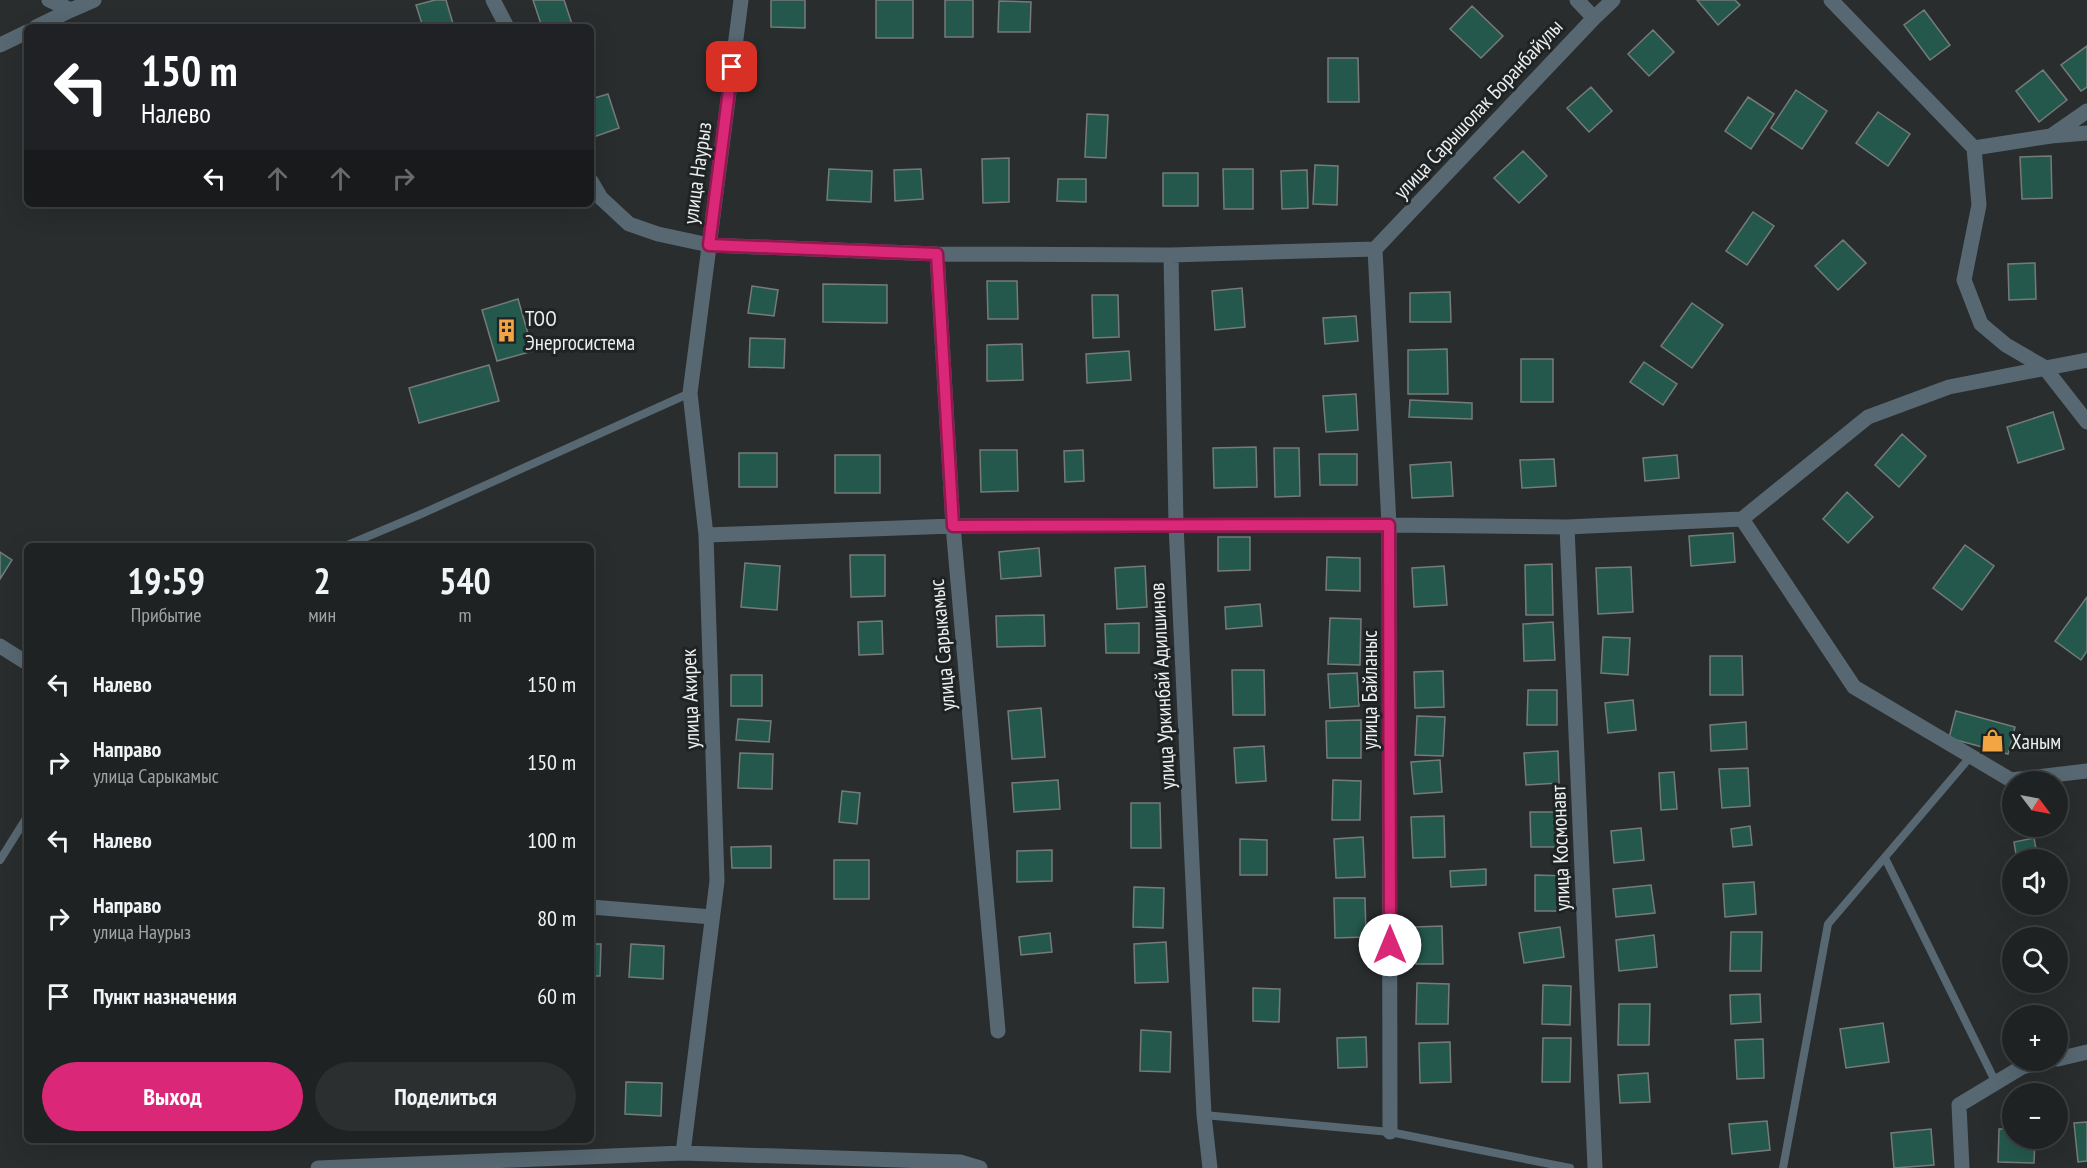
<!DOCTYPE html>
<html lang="ru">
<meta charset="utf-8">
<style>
:root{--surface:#1f2222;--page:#2c2f2f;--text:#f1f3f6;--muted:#a1a4a5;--line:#3c3f40;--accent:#db2777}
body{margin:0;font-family:"PT Sans Narrow",sans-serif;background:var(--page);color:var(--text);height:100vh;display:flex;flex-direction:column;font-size:22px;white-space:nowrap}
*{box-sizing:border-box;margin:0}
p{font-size:20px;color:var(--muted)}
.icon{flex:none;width:33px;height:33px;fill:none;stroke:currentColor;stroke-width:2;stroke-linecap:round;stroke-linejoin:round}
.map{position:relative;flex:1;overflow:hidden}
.drawer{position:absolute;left:24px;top:543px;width:570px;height:600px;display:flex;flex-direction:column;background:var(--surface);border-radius:9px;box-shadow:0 6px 24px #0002,0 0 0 2px var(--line)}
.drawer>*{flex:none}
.hud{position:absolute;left:24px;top:24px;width:570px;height:183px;border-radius:9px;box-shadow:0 6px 24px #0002,0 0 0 2px var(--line);background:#202124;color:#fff;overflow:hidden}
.needle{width:39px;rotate:122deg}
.tools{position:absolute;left:2002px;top:771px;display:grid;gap:12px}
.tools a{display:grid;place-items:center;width:66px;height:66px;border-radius:50%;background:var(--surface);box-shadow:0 6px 24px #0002,0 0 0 2px var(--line);font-size:30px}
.pin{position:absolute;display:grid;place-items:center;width:51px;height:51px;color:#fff;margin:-26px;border-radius:12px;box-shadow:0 3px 9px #0006}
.me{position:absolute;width:66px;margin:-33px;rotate:0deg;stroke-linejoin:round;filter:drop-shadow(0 0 4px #0008)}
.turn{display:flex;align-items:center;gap:21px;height:126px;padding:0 18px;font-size:27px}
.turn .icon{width:78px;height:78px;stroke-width:2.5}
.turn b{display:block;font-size:42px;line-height:51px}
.lanes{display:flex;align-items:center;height:57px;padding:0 18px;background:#0003;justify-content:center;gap:30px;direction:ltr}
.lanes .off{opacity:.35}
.eta{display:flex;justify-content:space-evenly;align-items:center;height:102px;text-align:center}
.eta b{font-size:36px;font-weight:700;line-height:42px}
.action{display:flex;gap:12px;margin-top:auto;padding:12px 18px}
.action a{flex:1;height:69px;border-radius:36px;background:var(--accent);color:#fff;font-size:24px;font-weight:700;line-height:69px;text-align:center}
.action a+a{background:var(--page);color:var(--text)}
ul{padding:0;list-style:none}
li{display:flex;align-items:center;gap:18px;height:78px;padding:0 18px}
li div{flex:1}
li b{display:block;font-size:22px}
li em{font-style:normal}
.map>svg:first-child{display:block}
.building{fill:#24584d;stroke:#767b79;stroke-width:1.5}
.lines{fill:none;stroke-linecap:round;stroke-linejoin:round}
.service{stroke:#576872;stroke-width:8}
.minor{stroke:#576872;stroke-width:15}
.route-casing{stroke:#8e194d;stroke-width:15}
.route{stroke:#db2777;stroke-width:10}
.labels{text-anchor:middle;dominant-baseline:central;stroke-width:6;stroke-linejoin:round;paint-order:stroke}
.street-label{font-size:21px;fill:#ecefef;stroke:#1f2324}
.poi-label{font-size:21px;fill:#ecefef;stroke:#1f2324;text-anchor:start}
</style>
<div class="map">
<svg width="2087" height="1168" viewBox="0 0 2087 1168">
<rect width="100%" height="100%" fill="#292d2e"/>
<!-- building -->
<path class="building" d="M 435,0 L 446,0 L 454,27 L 423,27 L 416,5 Z
M 533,0 L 564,0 L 573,27 L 542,27 Z
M 771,0 L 805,0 L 805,28 L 771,27 Z
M 876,0 L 913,0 L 913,38 L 876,38 Z
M 945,0 L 973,0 L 973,37 L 945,37 Z
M 1697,0 L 1735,0 L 1740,5 L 1718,25 Z
M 999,1 L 1031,2 L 1030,32 L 998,32 Z
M 1472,6 L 1503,36 L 1481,58 L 1450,29 Z
M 1924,10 L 1950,45 L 1930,60 L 1904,25 Z
M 1653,30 L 1674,52 L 1649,76 L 1628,54 Z
M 2087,46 L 2087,87 L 2081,91 L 2061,65 Z
M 1328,58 L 1358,58 L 1359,102 L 1328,102 Z
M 2043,70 L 2067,100 L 2039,122 L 2016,91 Z
M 1591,87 L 1612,111 L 1589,132 L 1567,108 Z
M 1796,90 L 1827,111 L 1802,149 L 1771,128 Z
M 608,94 L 619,128 L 591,138 L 591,99 Z
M 1748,97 L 1774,114 L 1751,149 L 1725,131 Z
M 1878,112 L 1910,134 L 1888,166 L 1856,143 Z
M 1087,114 L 1108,115 L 1106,158 L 1085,157 Z
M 1523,151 L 1547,176 L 1519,203 L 1494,178 Z
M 2051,156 L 2052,198 L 2022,199 L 2020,157 Z
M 1009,158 L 1009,202 L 983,203 L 982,159 Z
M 1315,165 L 1338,166 L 1337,205 L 1313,204 Z
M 829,169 L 872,171 L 871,202 L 827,200 Z
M 921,169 L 923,199 L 895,201 L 894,170 Z
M 1223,169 L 1253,169 L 1253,209 L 1224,209 Z
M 1307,170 L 1308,208 L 1282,209 L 1281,171 Z
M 1163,173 L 1198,173 L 1198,206 L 1163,206 Z
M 1058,179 L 1086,179 L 1086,202 L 1057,201 Z
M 1753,212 L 1774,226 L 1747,265 L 1726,251 Z
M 1843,240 L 1866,263 L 1838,290 L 1815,266 Z
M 2035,263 L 2036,299 L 2009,300 L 2008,264 Z
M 987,281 L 1017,281 L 1018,319 L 988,319 Z
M 823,284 L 887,285 L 887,323 L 823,322 Z
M 752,286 L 778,290 L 774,316 L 748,313 Z
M 1242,288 L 1245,327 L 1215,330 L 1212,291 Z
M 1450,292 L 1451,322 L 1410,322 L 1410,293 Z
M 1092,295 L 1118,295 L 1119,337 L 1093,338 Z
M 518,299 L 533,351 L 497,361 L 482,310 Z
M 1692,303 L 1723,325 L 1692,368 L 1661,346 Z
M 1356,316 L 1358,341 L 1325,344 L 1323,318 Z
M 750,338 L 785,339 L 784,368 L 749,367 Z
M 1022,344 L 1023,380 L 987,381 L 987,345 Z
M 1447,349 L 1448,394 L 1408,394 L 1408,350 Z
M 1129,351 L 1131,380 L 1087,383 L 1086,354 Z
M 1521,359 L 1553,359 L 1553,402 L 1521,402 Z
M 1644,362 L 1677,384 L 1663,405 L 1630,382 Z
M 489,365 L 499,401 L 419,423 L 409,388 Z
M 1356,394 L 1358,430 L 1326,432 L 1323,396 Z
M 1410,400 L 1472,403 L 1472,419 L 1409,417 Z
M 2053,412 L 2064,449 L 2018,463 L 2007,427 Z
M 1902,434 L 1926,456 L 1899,487 L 1875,465 Z
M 1256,447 L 1257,487 L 1214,488 L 1213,448 Z
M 1274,448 L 1299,448 L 1300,496 L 1275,497 Z
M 980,450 L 1017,450 L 1018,491 L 981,492 Z
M 1083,450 L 1084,481 L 1065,482 L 1064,451 Z
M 739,453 L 777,453 L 777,487 L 739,487 Z
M 1319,454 L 1357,454 L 1357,485 L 1320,485 Z
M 835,455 L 880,455 L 880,493 L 835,493 Z
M 1677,455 L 1679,478 L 1645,481 L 1643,458 Z
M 1554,459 L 1556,486 L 1522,488 L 1520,460 Z
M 1451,462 L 1453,496 L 1412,498 L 1410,465 Z
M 1847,492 L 1873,517 L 1848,543 L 1823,519 Z
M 1733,533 L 1735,562 L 1691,566 L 1689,536 Z
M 1218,537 L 1250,537 L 1250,570 L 1218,571 Z
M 1965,545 L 1994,566 L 1962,610 L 1933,588 Z
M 1039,548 L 1041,576 L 1001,579 L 999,552 Z
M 0,552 L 12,560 L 0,579 Z
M 850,555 L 885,555 L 885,596 L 851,597 Z
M 1327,557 L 1360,558 L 1360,591 L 1326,590 Z
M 745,563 L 780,566 L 777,610 L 741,607 Z
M 1552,564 L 1553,615 L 1526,615 L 1525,565 Z
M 1145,566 L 1147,607 L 1117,609 L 1115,568 Z
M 1444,566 L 1447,605 L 1414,607 L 1412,568 Z
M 1631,567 L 1633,612 L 1598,614 L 1596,568 Z
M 2087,597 L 2087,651 L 2081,660 L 2055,641 Z
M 1260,604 L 1262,626 L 1226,629 L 1225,607 Z
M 1044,615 L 1045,646 L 997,647 L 996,616 Z
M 1330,618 L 1361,619 L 1360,665 L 1328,664 Z
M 882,621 L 883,654 L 859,655 L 858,622 Z
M 1553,622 L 1555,660 L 1524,661 L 1523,624 Z
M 1139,623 L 1139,653 L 1106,653 L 1105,624 Z
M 1603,637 L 1630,638 L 1628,675 L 1601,673 Z
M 1710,656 L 1742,656 L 1743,695 L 1710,695 Z
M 1232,670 L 1264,670 L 1265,715 L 1233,715 Z
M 1443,671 L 1444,707 L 1415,708 L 1414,672 Z
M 1357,673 L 1359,706 L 1330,708 L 1328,674 Z
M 731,675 L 762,675 L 762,706 L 731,706 Z
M 1528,690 L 1557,690 L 1557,725 L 1527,725 Z
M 1633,700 L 1636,730 L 1608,733 L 1605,703 Z
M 1041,708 L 1045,757 L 1012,759 L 1008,711 Z
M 1956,711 L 2015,727 L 2008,754 L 1949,738 Z
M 1417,716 L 1445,717 L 1443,756 L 1415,755 Z
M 738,719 L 771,721 L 769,742 L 736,740 Z
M 1361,720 L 1361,758 L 1327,758 L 1326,721 Z
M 1746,722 L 1747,749 L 1711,751 L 1710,725 Z
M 1264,746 L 1266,781 L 1236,783 L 1234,748 Z
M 1558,751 L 1559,783 L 1526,785 L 1524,753 Z
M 740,753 L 773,754 L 772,789 L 738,788 Z
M 1440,760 L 1442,792 L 1414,794 L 1411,762 Z
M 1748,768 L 1750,806 L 1722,808 L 1719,769 Z
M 1674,772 L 1677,809 L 1661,810 L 1659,773 Z
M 1058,780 L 1060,809 L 1014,812 L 1012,783 Z
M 1333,780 L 1361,781 L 1360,820 L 1332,820 Z
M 842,791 L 860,793 L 857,824 L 839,822 Z
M 1131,803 L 1160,803 L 1161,848 L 1131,848 Z
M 1530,812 L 1561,812 L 1561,847 L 1531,847 Z
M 1444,816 L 1445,857 L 1413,858 L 1411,817 Z
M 1750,826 L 1752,845 L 1733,847 L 1731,829 Z
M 1641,828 L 1644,860 L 1614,863 L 1611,831 Z
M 1363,837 L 1365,877 L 1336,878 L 1334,839 Z
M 2034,838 L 2038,860 L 2017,860 L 2014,842 Z
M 1240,839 L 1267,840 L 1267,875 L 1240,875 Z
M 771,846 L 771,868 L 732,868 L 731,847 Z
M 1052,850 L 1052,881 L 1017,882 L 1017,851 Z
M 834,860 L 869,860 L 869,899 L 834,899 Z
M 1486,869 L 1486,885 L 1451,887 L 1450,871 Z
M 1535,875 L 1567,876 L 1566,911 L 1535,911 Z
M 1754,882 L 1756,914 L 1725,917 L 1723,884 Z
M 1651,885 L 1655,913 L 1616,917 L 1613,889 Z
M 1134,887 L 1164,888 L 1163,928 L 1133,927 Z
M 1334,898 L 1365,898 L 1366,937 L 1335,938 Z
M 1442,926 L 1443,964 L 1416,964 L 1415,927 Z
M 1560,927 L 1564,957 L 1524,963 L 1519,933 Z
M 1731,932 L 1762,932 L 1761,971 L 1730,971 Z
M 1050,933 L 1052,952 L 1021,955 L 1019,937 Z
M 1654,935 L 1657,967 L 1619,971 L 1616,940 Z
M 1166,942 L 1168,982 L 1135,983 L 1134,944 Z
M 591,944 L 601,944 L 600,976 L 591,976 Z
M 631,944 L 664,946 L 663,979 L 629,977 Z
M 1417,983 L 1449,984 L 1448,1024 L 1416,1024 Z
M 1543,985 L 1571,986 L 1570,1025 L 1542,1024 Z
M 1253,988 L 1280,989 L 1279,1022 L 1253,1021 Z
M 1760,994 L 1761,1022 L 1731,1024 L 1730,995 Z
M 1619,1004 L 1650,1004 L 1649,1045 L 1618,1045 Z
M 1883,1023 L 1889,1062 L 1846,1068 L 1840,1029 Z
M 1141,1030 L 1171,1032 L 1170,1072 L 1140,1071 Z
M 1366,1037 L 1367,1067 L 1338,1068 L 1337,1038 Z
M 1543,1038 L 1571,1038 L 1570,1082 L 1542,1082 Z
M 1763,1039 L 1764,1078 L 1737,1079 L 1735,1040 Z
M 1450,1042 L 1451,1082 L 1420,1083 L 1419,1043 Z
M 1648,1073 L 1650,1102 L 1620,1103 L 1618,1075 Z
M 626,1082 L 662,1083 L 661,1116 L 625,1114 Z
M 1767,1121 L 1770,1150 L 1732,1154 L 1729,1124 Z
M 2087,1122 L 2087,1161 L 2078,1162 L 2074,1123 Z
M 1931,1129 L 1934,1165 L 1894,1168 L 1891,1133 Z
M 1999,1129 L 2013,1129 L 2013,1138 L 2035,1138 L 2034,1163 L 1998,1162 Z"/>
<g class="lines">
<!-- service -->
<path class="service" d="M 345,546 L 419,515 L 690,393
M 1885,858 L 1996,1083
M 0,860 L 27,817
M 1204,1115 L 1390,1132 L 1570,1168
M 1783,1168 L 1828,924 L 1971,756"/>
<!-- minor -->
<path class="minor" d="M 49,0 L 71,10 L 94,0
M 493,0 L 507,27
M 1577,0 L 1594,18
M 1831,0 L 1974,148 L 1979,205 L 1964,280 L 1981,324 L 2006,345 L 2044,367 L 2087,422
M 36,27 L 71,10
M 0,45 L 27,32
M 2051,136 L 2087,133
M 1974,148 L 2051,136 L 2087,111
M 591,181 L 601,198 L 629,224 L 658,234 L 709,245 L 937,254 L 1171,255 L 1375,249
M 1375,249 L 1389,525 L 1390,1132
M 1375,249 L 1594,18 L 1613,0
M 937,254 L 953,526 L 998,1031
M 1171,255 L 1176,525 L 1204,1115 L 1210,1168
M 1742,519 L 1854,687 L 2011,780 L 2087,771
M 1567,527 L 1595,1168
M 706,535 L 953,526 L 1389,525 L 1567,527 L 1742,519 L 1868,417 L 1949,387 L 2087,360
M 0,646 L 27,663
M 591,907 L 712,917
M 2058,1059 L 2087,1052
M 683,1153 L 717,881 L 706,535 L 690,393 L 741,0
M 318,1168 L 683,1153 L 960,1162 L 980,1168
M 1962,1168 L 1959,1105 L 2022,1067 L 2051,1060"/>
</g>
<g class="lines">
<defs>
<path id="route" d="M 732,67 L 709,245 L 937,254 L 953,526 L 1389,525 L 1390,945"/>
</defs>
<!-- route casing -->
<use href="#route" class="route-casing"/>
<!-- route -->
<use href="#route" class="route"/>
</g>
<!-- icons -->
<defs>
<symbol id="building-bare" viewBox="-9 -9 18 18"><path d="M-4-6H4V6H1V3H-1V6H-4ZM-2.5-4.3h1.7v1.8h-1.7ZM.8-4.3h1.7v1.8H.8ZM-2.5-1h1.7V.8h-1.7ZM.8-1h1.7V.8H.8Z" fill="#f3a443" stroke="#1f2324" stroke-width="2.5" paint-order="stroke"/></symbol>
<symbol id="shop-bare" viewBox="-9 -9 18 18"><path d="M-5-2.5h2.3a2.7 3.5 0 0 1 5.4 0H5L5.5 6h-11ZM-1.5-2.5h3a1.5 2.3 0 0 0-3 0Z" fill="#f3a443" stroke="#1f2324" stroke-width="2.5" paint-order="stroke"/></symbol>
</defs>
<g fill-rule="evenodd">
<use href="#building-bare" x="490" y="314" width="33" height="33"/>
<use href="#shop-bare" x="1976" y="724" width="33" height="33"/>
</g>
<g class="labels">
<!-- street labels -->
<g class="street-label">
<text transform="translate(1478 109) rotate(-47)">улица Сарышолак Боранбайулы</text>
<text transform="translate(697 173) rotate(-82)">улица Наурыз</text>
<text transform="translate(942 645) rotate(-95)">улица Сарыкамыс</text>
<text transform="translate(1162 686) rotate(-93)">улица Уркинбай Адилшинов</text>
<text transform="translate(1369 690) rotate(-90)">улица Байланыс</text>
<text transform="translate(690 699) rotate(-92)">улица Акирек</text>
<text transform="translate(1560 848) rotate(-92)">улица Космонавт</text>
</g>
<!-- poi labels -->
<g class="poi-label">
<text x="525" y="318">ТОО<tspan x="525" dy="24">Энергосистема</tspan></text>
<text x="2011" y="741">Ханым</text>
</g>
</g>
</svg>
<div class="tools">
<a><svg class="needle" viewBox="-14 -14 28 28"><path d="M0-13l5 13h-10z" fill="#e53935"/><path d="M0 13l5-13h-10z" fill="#a1a4a5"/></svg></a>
<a><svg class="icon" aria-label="sound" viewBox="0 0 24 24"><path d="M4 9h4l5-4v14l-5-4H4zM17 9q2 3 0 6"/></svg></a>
<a><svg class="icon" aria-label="search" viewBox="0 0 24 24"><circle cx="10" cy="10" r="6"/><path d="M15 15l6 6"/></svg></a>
<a>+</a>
<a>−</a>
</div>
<div class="pin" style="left:732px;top:67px;background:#d93025"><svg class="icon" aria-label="arrive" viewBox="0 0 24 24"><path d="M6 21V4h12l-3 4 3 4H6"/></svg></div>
<svg class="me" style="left:1390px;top:945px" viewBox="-20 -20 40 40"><circle r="19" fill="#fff"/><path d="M0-13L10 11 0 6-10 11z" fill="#db2777"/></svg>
<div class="hud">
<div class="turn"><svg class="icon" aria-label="left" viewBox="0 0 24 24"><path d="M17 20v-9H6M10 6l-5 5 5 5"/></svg><div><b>150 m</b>Налево</div></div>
<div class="lanes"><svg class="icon" aria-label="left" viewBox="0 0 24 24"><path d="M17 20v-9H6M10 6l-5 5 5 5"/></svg><svg class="icon off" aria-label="ahead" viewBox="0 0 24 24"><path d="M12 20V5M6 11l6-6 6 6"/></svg><svg class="icon off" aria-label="ahead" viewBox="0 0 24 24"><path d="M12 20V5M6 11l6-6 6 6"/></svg><svg class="icon off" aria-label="right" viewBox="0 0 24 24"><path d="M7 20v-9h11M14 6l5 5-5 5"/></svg></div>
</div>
<section class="drawer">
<div class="eta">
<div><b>19:59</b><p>Прибытие</p></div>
<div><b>2</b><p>мин</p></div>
<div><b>540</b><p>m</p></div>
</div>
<ul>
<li><svg class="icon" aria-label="left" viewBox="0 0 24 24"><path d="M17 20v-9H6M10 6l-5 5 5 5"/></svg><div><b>Налево</b></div><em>150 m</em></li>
<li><svg class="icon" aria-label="right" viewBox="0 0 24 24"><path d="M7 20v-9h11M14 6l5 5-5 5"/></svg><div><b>Направо</b><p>улица Сарыкамыс</p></div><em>150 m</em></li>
<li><svg class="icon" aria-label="left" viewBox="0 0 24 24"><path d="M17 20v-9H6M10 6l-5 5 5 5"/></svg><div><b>Налево</b></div><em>100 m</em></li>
<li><svg class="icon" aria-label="right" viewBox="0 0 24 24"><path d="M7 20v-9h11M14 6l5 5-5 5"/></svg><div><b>Направо</b><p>улица Наурыз</p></div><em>80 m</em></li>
<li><svg class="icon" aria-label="arrive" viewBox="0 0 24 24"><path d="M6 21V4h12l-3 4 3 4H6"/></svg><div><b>Пункт назначения</b></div><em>60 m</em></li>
</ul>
<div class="action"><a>Выход</a><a>Поделиться</a></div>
</section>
</div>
